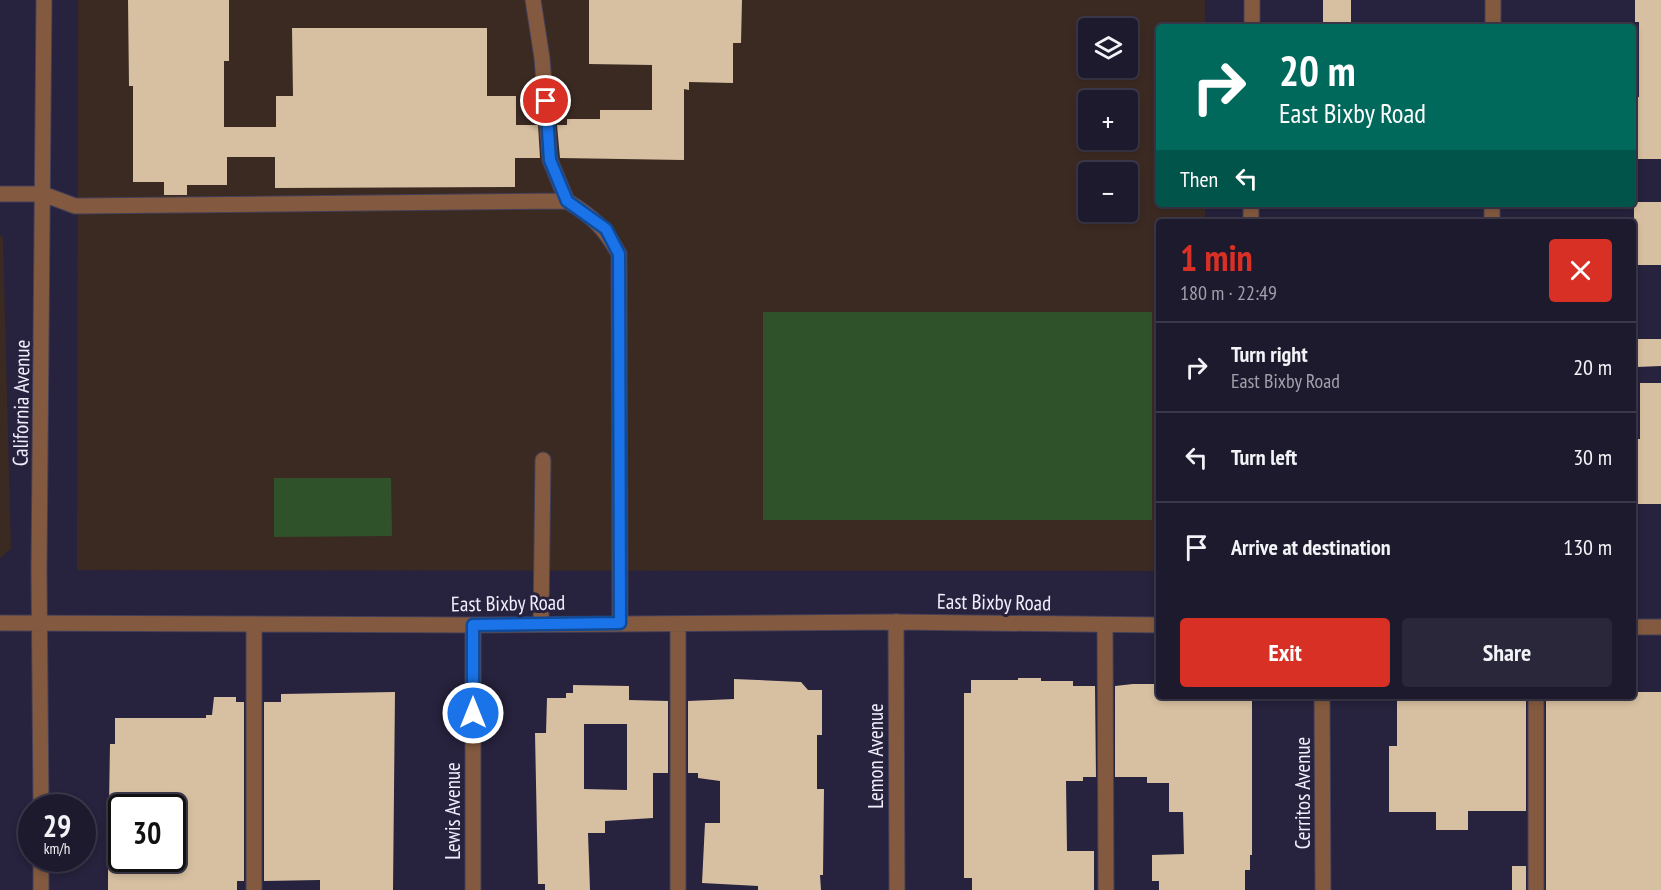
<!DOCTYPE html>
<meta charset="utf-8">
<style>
:root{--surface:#1d1a2e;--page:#2a273a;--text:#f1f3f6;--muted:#a0a1aa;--line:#3b384a;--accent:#d93025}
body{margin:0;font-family:"PT Sans Narrow",sans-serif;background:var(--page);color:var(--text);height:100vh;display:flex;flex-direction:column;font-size:22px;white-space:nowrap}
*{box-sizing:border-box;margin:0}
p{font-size:20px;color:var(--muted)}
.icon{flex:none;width:33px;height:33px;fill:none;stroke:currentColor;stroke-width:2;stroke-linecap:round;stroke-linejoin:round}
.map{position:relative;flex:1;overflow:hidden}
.details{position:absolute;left:1156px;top:219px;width:480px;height:480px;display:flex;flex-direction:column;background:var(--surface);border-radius:6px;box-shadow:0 3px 9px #0003,0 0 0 2px var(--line)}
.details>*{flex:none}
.top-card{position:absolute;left:1156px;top:24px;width:480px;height:183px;border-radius:6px;box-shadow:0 3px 9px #0003,0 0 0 2px var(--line);background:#00695c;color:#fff;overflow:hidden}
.buttons{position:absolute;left:1078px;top:18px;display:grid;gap:12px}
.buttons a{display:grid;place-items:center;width:60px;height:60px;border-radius:6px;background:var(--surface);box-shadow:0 3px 9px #0003,0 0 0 2px var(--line);font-size:30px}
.speed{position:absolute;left:18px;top:794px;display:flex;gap:12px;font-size:30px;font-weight:700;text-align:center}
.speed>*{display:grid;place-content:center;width:78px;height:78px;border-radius:50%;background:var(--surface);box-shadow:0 3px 9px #0003,0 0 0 2px var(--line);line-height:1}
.speed small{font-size:15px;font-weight:400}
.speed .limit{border:3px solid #111;border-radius:9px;background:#fff;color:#111}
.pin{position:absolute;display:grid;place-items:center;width:51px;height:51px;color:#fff;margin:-26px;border:3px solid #fff;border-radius:50%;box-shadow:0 2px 6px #0007}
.me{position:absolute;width:66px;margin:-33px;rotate:0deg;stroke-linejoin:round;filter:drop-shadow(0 0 4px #0008)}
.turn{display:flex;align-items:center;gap:21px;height:126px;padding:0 24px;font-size:27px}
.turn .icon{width:78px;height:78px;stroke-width:2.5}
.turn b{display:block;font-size:42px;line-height:51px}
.then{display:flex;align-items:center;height:57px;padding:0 24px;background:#0003;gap:12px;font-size:22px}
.round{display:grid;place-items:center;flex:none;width:63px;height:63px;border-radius:6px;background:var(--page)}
.headline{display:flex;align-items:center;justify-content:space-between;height:102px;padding:0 24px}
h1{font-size:36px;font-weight:600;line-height:45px;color:var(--accent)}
.action{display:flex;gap:12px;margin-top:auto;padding:12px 24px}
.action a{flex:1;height:69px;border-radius:6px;background:var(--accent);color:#fff;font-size:24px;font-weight:600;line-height:69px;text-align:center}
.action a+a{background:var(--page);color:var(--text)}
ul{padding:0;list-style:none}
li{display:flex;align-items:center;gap:18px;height:90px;padding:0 24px;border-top:2px solid var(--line)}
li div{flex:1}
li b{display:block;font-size:22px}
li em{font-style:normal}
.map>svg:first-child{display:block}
.education{fill:#3b2a22;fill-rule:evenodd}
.green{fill:#2f522b}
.building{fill:#d7c0a1;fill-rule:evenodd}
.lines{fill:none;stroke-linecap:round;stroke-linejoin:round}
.minor-casing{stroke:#433f58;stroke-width:17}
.minor{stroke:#835a3f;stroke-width:15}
.route-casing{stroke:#114b97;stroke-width:15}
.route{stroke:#1a73e8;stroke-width:10}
.labels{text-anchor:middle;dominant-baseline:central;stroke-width:6;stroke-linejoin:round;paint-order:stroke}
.street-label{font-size:21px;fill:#f0eefd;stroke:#27223d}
</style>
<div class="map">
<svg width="1661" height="890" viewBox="0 0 1661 890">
<rect width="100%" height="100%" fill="#27223d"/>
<!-- education -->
<path class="education" d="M 78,0 L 1205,0 L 1205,27 L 1160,27 L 1160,204 L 1205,204 L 1205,222 L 1160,222 L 1159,571 L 77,570 ZM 1089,28 L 1128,28 L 1128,68 L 1089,68 ZM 1089,100 L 1128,100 L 1128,140 L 1089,140 ZM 1089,172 L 1128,172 L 1128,212 L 1089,212 Z
M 0,235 L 3,238 L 11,549 L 0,558 Z"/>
<!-- green -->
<path class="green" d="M 763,312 L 1152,312 L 1152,520 L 763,520 Z
M 274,478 L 391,478 L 392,536 L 274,537 Z"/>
<!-- building -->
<path class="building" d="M 128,0 L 229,0 L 229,61 L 224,61 L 224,127 L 276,127 L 276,96 L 293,96 L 292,28 L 487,28 L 487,96 L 516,96 L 516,125 L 538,125 L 540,158 L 515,158 L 515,187 L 275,188 L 275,157 L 227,157 L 227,185 L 187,185 L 187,195 L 164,195 L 164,182 L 133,182 L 133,86 L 129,86 Z
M 589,0 L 742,0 L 741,43 L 733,43 L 733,83 L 689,82 L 689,90 L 684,89 L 684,160 L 560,158 L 557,125 L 567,125 L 567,119 L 600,119 L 600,110 L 652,110 L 652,65 L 589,64 Z
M 1323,0 L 1351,0 L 1351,22 L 1323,22 Z
M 1635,0 L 1661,0 L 1661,159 L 1634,159 L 1634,97 L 1639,97 L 1639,22 L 1635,22 Z
M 1634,202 L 1661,202 L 1661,265 L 1634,265 Z
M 1636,339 L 1661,339 L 1661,366 L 1637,367 Z
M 1640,383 L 1661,383 L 1661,504 L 1634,504 L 1634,439 L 1640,439 Z
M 1018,678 L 1041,678 L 1041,681 L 1073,681 L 1073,686 L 1095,686 L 1096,777 L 1083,777 L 1083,781 L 1066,781 L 1067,851 L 1094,851 L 1094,890 L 972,890 L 972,878 L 964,878 L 964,693 L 971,693 L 971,680 L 1018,680 Z
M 734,679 L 801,682 L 808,690 L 822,690 L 822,735 L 817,735 L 817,789 L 824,789 L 823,875 L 820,875 L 821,890 L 758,890 L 758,886 L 702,883 L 705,823 L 720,823 L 720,781 L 698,778 L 698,773 L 688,773 L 688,701 L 734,699 Z
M 1133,684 L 1160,684 L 1160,696 L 1252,696 L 1252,855 L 1250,855 L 1250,870 L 1245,870 L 1245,890 L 1159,890 L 1159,881 L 1152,881 L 1152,855 L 1184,854 L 1183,812 L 1169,812 L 1169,783 L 1147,783 L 1147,777 L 1115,777 L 1115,686 Z
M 573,685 L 629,686 L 629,700 L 668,701 L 668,773 L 653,773 L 653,818 L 605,821 L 605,833 L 588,833 L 590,890 L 545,890 L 545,884 L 538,884 L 535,733 L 546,733 L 547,698 L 566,698 L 566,693 L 573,693 ZM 584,724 L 627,724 L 627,790 L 584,789 Z
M 395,692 L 393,890 L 320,890 L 320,880 L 264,881 L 264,702 L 281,702 L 281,694 Z
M 1634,692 L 1661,692 L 1661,890 L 1546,890 L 1546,696 L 1634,696 Z
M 1397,696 L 1526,696 L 1526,811 L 1468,811 L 1468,830 L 1436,830 L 1436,812 L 1389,812 L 1389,746 L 1397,746 Z
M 214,697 L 236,697 L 236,702 L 244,702 L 244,881 L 237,881 L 237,890 L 108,890 L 108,858 L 172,858 L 172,807 L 109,807 L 110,744 L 115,744 L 115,718 L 206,718 L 206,715 L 212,715 Z
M 1512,866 L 1526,866 L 1526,890 L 1512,890 Z"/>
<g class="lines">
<defs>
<path id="minor" d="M 533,0 L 542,58 L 550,160 L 567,201
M 1252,27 L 1252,0
M 1493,27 L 1493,0
M 0,194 L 43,194 L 75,206 L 567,201 C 593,217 604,227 619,254 L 620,623
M 1251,222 L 1251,204
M 1492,222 L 1492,204
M 896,622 L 897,890
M 0,623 L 473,625 L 896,622 L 1160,625
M 541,623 L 543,460
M 678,624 L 678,890
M 473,625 L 473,890
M 1105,625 L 1106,890
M 1634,627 L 1661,627
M 1322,696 L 1323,890
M 41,807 L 39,569 L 44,0
M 41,858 L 41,890
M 254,890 L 254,624
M 1536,890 L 1536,696"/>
</defs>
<!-- minor casing -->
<use href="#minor" class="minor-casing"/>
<!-- minor -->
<use href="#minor" class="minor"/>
</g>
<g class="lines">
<defs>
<path id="route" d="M 473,713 L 473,625 L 620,623 L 619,254 L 606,229 L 567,201 L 550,160 L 546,101"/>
</defs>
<!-- route casing -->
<use href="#route" class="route-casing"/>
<!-- route -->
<use href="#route" class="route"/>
</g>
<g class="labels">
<!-- street labels -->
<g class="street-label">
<text transform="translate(21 403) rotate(-89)">California Avenue</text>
<text transform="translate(994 602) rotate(1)">East Bixby Road</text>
<text transform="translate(508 603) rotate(-1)">East Bixby Road</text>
<text transform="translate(875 756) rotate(-90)">Lemon Avenue</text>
<text transform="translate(1302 793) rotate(-90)">Cerritos Avenue</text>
<text transform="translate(452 811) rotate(-90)">Lewis Avenue</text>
</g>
</g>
</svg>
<div class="buttons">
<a><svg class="icon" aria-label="layers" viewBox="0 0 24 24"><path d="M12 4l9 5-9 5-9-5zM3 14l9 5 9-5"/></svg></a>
<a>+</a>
<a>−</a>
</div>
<div class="speed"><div>29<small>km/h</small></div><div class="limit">30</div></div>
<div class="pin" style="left:546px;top:101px;background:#d93025"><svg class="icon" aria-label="arrive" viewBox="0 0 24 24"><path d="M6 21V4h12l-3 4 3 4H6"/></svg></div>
<svg class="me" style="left:473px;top:713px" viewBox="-20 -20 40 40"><circle r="17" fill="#1a73e8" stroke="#fff" stroke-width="3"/><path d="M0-11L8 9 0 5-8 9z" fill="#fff"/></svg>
<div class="top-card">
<div class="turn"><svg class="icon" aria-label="right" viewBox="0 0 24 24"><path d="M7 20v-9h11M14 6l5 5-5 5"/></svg><div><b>20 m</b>East Bixby Road</div></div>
<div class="then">Then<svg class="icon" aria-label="left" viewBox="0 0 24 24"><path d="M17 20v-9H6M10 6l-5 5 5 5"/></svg></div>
</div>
<section class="details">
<div class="headline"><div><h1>1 min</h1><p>180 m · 22:49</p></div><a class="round" style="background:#d93025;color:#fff"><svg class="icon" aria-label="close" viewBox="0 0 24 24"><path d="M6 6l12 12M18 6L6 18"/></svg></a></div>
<ul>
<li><svg class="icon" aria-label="right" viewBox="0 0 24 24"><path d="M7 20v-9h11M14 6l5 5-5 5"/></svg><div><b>Turn right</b><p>East Bixby Road</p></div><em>20 m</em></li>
<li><svg class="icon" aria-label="left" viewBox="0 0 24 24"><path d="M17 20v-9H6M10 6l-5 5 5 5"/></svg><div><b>Turn left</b></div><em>30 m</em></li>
<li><svg class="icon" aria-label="arrive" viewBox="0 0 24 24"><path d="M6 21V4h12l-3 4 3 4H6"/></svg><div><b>Arrive at destination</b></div><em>130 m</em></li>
</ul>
<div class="action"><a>Exit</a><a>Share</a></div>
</section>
</div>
